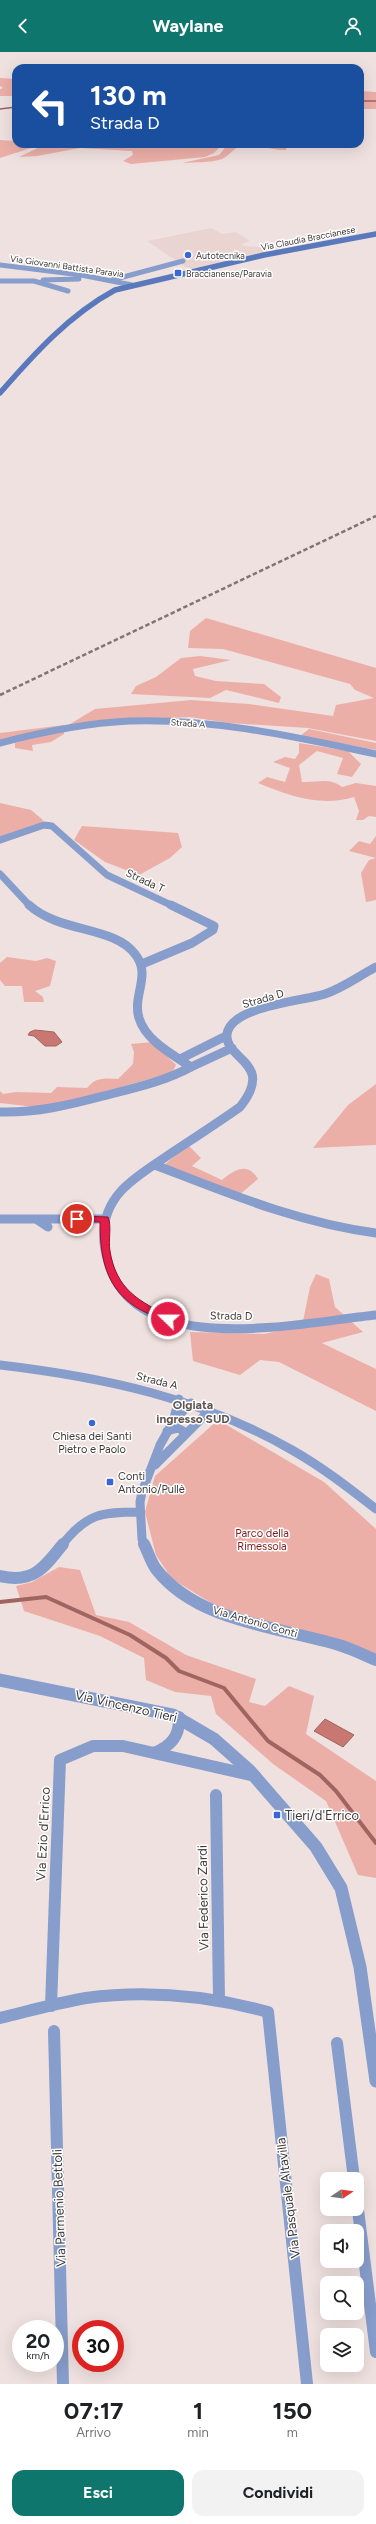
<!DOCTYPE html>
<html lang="it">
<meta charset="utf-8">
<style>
:root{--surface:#fff;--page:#f2f2f2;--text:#202124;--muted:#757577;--accent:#0f766e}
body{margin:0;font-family:Figtree,sans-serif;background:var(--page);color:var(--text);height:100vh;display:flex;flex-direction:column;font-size:15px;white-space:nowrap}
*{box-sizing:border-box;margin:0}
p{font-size:13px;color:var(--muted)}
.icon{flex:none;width:22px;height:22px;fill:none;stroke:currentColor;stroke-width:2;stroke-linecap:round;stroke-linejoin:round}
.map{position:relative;height:2332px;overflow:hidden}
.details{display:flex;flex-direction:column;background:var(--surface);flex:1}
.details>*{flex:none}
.banner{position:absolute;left:12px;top:12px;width:352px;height:84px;border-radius:12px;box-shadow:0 4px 16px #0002;background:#1a4fa0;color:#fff;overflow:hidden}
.needle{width:26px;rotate:77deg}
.buttons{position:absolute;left:320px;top:2120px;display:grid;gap:8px}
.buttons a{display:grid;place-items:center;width:44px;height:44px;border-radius:8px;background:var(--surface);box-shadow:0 4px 16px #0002;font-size:20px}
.speed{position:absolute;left:12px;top:2268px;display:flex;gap:8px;font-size:20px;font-weight:700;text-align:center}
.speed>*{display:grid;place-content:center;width:52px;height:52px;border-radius:50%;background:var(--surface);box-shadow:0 4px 16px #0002;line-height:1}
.speed small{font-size:10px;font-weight:400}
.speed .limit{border:6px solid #d22;background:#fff;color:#111}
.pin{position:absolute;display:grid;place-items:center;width:34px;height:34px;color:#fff;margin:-17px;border:2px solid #fff;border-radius:50%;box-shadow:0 1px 4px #0007}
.me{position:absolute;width:44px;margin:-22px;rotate:292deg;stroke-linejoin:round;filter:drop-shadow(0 0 3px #0008)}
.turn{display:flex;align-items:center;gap:14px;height:84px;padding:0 12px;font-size:18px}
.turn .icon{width:52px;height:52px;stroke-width:2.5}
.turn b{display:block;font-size:28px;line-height:34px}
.eta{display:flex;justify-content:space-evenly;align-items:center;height:68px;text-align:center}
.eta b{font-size:24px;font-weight:700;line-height:28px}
.action{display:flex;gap:8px;margin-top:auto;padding:8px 12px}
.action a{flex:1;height:46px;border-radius:12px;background:var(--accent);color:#fff;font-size:16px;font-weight:700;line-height:46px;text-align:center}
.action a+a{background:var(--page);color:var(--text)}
header{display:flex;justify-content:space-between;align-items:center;height:52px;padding:0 12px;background:var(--accent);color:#fff;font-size:18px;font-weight:700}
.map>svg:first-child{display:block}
.built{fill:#ead4d1}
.green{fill:#ecafa8}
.water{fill:#c87870;stroke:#9f6560}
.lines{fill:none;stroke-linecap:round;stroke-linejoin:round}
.stream-far1{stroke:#9f6560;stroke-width:1.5}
.stream{stroke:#9f6560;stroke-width:4}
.minor-far3{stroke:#879dcb;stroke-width:5}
.minor-far2{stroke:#879dcb;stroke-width:7}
.minor-far1{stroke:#879dcb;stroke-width:9}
.minor{stroke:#879dcb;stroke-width:12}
.tertiary{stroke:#879dcb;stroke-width:13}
.secondary{stroke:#5a79bc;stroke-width:5.5}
.rail{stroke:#7e7574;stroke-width:2.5;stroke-dasharray:4.5 2.5;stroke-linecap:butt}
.route{fill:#e11d48;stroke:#92132f}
.poi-dot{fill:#3967d7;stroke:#fff;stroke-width:1.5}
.labels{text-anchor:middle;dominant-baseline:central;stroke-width:3;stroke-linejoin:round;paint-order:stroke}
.far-street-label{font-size:9px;fill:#3f3a39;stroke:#fff}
.far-poi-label{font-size:9px;fill:#3f3a39;stroke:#fff;text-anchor:start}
.street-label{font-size:11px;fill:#3f3a39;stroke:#fff}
.poi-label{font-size:11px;fill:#3f3a39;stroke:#fff}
.park-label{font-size:11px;fill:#7c1b1a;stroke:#fff}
.neighbourhood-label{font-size:12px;font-weight:bold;fill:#605452;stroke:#fff}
.near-street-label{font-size:13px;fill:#3f3a39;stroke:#fff}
.near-poi-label{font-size:13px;fill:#3f3a39;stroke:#fff;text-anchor:start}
</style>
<header><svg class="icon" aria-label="back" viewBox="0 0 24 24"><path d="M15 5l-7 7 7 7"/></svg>Waylane<svg class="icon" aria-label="person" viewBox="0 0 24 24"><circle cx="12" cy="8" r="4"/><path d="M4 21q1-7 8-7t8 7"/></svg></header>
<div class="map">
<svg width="376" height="2332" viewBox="0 0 376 2332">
<rect width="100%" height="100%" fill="#efe1df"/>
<!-- built -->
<path class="built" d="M 211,176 L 222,182 L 236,180 L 250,189 L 242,192 L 244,194 L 260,195 L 267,202 L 190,218 L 147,189 Z"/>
<!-- green -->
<path class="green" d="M 0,26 L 16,27 L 16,44 L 0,44 L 0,37 L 3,36 L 0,34 Z
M 360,39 L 376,40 L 376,57 L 360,57 Z
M 0,88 L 16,89 L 16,92 L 223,92 L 214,101 L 205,105 L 131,112 L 123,109 L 133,103 L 132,99 L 80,96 L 37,104 L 19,105 L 42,94 L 40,93 L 0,106 Z
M 228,92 L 279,92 L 287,95 L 286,98 C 271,99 258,91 243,94 C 233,95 230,104 222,107 C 210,111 194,110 182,111 L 219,103 Z
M 206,566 L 376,616 L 376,689 L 308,676 L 229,671 L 190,665 L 70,672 L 95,657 L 191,648 L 249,652 L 333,664 L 336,653 L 374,646 L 355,638 L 350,632 L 223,597 L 188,596 L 190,579 Z
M 200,604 L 231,608 L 193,617 L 195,624 L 216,629 L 264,632 L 281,645 L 279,651 L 226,638 L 210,646 L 131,642 L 136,634 L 156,625 L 181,606 Z
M 64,673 L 64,682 L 51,690 L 32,693 L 33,699 L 15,696 L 15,691 L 38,683 L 0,689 L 0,681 Z
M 309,677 L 376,691 L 376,698 L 300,684 Z
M 299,691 L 348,699 L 361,712 L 352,725 L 337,722 L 343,706 L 317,699 L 299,713 L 302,730 C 317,731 329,725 342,735 L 356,731 L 376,734 L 376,765 L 369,764 L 363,768 L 356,768 L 359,759 L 354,745 C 321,755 289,744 258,731 L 267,725 L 285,730 L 290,716 L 273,710 L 285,705 L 295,707 L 299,701 Z
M 0,751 L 31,758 L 43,768 L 41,777 L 0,792 Z
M 82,774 L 178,781 L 182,795 L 170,806 L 139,823 L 105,810 L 74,788 Z
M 376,784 L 376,848 L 366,850 L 361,821 L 369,808 L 376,806 L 349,799 L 359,789 L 370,792 Z
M 7,905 L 36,909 L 47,906 L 56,909 L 50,934 L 35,939 L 43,945 L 44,950 L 24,950 L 22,934 L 5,934 L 0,928 L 0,911 Z
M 153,990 L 176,1013 L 172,1021 L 44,1056 L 0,1051 L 0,1039 L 3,1042 L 16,1040 L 51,1041 L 57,1035 L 87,1036 C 96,1025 104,1026 118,1027 L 133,1012 L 134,1000 L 131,992 Z
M 376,1032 L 376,1093 L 313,1096 L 348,1053 Z
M 188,1093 L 201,1106 L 192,1114 L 222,1128 C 235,1117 248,1110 258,1127 L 239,1143 L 164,1113 Z
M 316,1222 L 329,1227 L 335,1255 L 363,1280 L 322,1291 L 376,1317 L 376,1359 L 279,1310 L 260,1308 L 240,1323 L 193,1309 L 190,1280 L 264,1282 L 302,1274 L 310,1235 Z
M 218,1368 L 324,1430 L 376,1477 L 376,1604 L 231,1563 L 172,1527 L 156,1503 L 145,1460 L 155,1424 Z
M 59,1515 L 80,1518 L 96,1563 L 129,1570 L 186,1603 L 256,1627 L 249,1650 L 265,1654 L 289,1634 L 314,1644 L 306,1682 L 376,1729 L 376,1826 L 358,1823 L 326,1749 L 273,1712 L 216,1662 L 211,1644 L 175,1640 L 146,1628 L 144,1606 L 100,1584 L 24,1559 L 16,1534 L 32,1530 Z"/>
<!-- water -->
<path class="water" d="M 35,978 L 54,980 L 62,990 L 56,994 L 45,994 L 34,984 L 28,983 L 30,980 Z
M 325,1667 L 354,1683 L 343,1695 L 314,1679 Z"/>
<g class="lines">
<!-- stream-far1 -->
<path class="stream-far1" d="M 360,49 L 376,49
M 0,57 L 16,55"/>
<!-- stream -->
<path class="stream" d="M 0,1550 L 46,1545 L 130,1583 L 166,1606 L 179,1619 L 224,1636 L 268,1689 L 320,1723 L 336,1739 L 376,1791"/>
<!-- minor-far3 -->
<path class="minor-far3" d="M 0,213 L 81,223 L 132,233
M 43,228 L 79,227
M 112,228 L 183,209
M 0,229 L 34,229 L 68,239"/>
<!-- minor-far2 -->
<path class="minor-far2" d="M 0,691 C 42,680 85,671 129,669 C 213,666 295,685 376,702
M 0,788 L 44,773 L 52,774 L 107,823 L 173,854
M 0,822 L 30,854"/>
<!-- minor-far1 -->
<path class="minor-far1" d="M 142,912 L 192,891 L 213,878 L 214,874 L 171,853
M 376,915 C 359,924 343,936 325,942 C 303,949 231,954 227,982 C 224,1008 276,1010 240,1055 C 216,1072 191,1088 167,1104 C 151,1115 134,1125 121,1139 C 103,1159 100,1184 108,1210 C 136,1310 302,1270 376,1263
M 180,1007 L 226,984
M 191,1015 L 232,996
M 0,1060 C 36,1061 69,1053 103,1044 C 134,1036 163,1030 191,1015 C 172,1002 146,989 139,966 C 132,943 152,923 135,902 C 114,874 60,881 29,853
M 155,1113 C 228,1141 298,1171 376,1181
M 0,1167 L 105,1167
M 36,1167 L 48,1175
M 0,1313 C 102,1325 202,1346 292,1398 C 322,1415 349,1436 376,1457
M 174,1368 L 191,1351
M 167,1379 L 178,1376 L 183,1379 L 184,1384
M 155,1413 L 210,1358
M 62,1493 C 86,1462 101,1460 139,1460
M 145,1493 L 142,1487 L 140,1450 L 142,1440 L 160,1393 L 173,1370 L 179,1347"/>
<!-- minor -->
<path class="minor" d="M 144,1492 C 148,1500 151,1510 156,1517 C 197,1570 279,1575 339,1593 C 352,1597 364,1603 376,1608
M 0,1524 C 33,1532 44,1516 63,1492
M 154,1701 C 171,1694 180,1684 179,1665
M 216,1743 L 219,1948
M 51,1954 L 60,1708 L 93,1694 L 123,1694 L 255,1724
M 0,1966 C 29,1959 57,1951 86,1946 C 146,1938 210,1944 268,1960 L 307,2332
M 54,1979 L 63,2332
M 337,1991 L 354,2127
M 357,2150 L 376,2300"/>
<!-- tertiary -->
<path class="tertiary" d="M 0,1628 L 173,1663 L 214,1687 L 249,1718 L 316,1795 L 341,1836 L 360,1915 L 376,2029"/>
<!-- secondary -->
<path class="secondary" d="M 0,341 C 34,302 69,263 115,238 L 264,203 L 376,182"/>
<!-- rail -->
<path class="rail" d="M 0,643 L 376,464"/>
</g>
<!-- route -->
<path class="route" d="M 77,1164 L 108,1165 C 112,1174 108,1188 110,1199 C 116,1237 139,1250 172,1265 L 172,1269 C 164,1271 155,1265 149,1262 C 108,1244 100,1211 100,1170 L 74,1169 L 74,1165 Z"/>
<!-- markers -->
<g class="poi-dot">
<circle cx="188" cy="203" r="4"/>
<rect x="174" y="217" width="8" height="8" rx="2"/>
<circle cx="92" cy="1371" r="4"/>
<rect x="106" y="1426" width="8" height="8" rx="2"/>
<rect x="273" y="1759" width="8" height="8" rx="2"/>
</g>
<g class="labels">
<!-- far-street labels -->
<g class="far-street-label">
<text transform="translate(308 186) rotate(-11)">Via Claudia Braccianese</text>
<text transform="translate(67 214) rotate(8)">Via Giovanni Battista Paravia</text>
<text transform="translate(188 671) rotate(4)">Strada A</text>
</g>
<!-- far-poi labels -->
<g class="far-poi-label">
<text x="196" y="203">Autotecnika</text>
<text x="186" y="221">Braccianense/Paravia</text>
</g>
<!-- street labels -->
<g class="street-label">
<text transform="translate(145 829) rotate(25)">Strada T</text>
<text transform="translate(263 947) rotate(-16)">Strada D</text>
<text transform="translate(231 1264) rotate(1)">Strada D</text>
<text transform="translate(157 1329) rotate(14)">Strada A</text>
<text transform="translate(255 1570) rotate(16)">Via Antonio Conti</text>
</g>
<!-- poi labels -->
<g class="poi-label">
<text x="92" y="1384">Chiesa dei Santi<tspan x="92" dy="13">Pietro e Paolo</tspan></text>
<text x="118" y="1424" text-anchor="start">Conti<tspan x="118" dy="13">Antonio/Pullè</tspan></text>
</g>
<!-- park labels -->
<g class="park-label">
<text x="262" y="1481">Parco della<tspan x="262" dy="13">Rimessola</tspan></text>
</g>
<!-- neighbourhood labels -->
<g class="neighbourhood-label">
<text x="193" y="1353">Olgiata<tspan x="193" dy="14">ingresso SUD</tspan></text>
</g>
<!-- near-street labels -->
<g class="near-street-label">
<text transform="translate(126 1654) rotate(13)">Via Vincenzo Tieri</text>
<text transform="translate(43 1782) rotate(-87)">Via Ezio d'Errico</text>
<text transform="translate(203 1846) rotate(-91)">Via Federico Zardi</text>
<text transform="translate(288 2146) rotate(-97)">Via Pasquale Altavilla</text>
<text transform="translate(59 2156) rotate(-92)">Via Parmenio Bettoli</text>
</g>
<!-- near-poi labels -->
<g class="near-poi-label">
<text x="285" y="1763">Tieri/d'Errico</text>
</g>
</g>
</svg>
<div class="buttons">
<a><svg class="needle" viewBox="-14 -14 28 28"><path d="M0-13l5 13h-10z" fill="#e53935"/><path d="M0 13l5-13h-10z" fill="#757577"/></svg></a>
<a><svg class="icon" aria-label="sound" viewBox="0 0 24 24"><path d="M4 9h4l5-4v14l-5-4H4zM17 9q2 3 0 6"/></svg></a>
<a><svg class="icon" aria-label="search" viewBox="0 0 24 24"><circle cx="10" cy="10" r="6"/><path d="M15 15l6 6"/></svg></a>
<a><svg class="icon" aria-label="layers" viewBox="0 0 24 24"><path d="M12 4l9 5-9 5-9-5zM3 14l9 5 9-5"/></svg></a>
</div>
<div class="speed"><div>20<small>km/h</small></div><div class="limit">30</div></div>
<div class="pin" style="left:77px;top:1167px;background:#d93025"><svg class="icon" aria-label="arrive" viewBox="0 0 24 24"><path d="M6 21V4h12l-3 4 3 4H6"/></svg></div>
<svg class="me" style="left:168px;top:1267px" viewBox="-20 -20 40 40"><circle r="17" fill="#e11d48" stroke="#fff" stroke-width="3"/><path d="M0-11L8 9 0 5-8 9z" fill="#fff"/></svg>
<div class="banner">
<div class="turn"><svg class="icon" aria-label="left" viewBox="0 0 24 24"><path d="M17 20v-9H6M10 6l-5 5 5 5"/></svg><div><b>130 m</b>Strada D</div></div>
</div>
</div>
<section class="details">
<div class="eta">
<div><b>07:17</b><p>Arrivo</p></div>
<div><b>1</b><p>min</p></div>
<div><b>150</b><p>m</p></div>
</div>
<div class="action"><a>Esci</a><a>Condividi</a></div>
</section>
